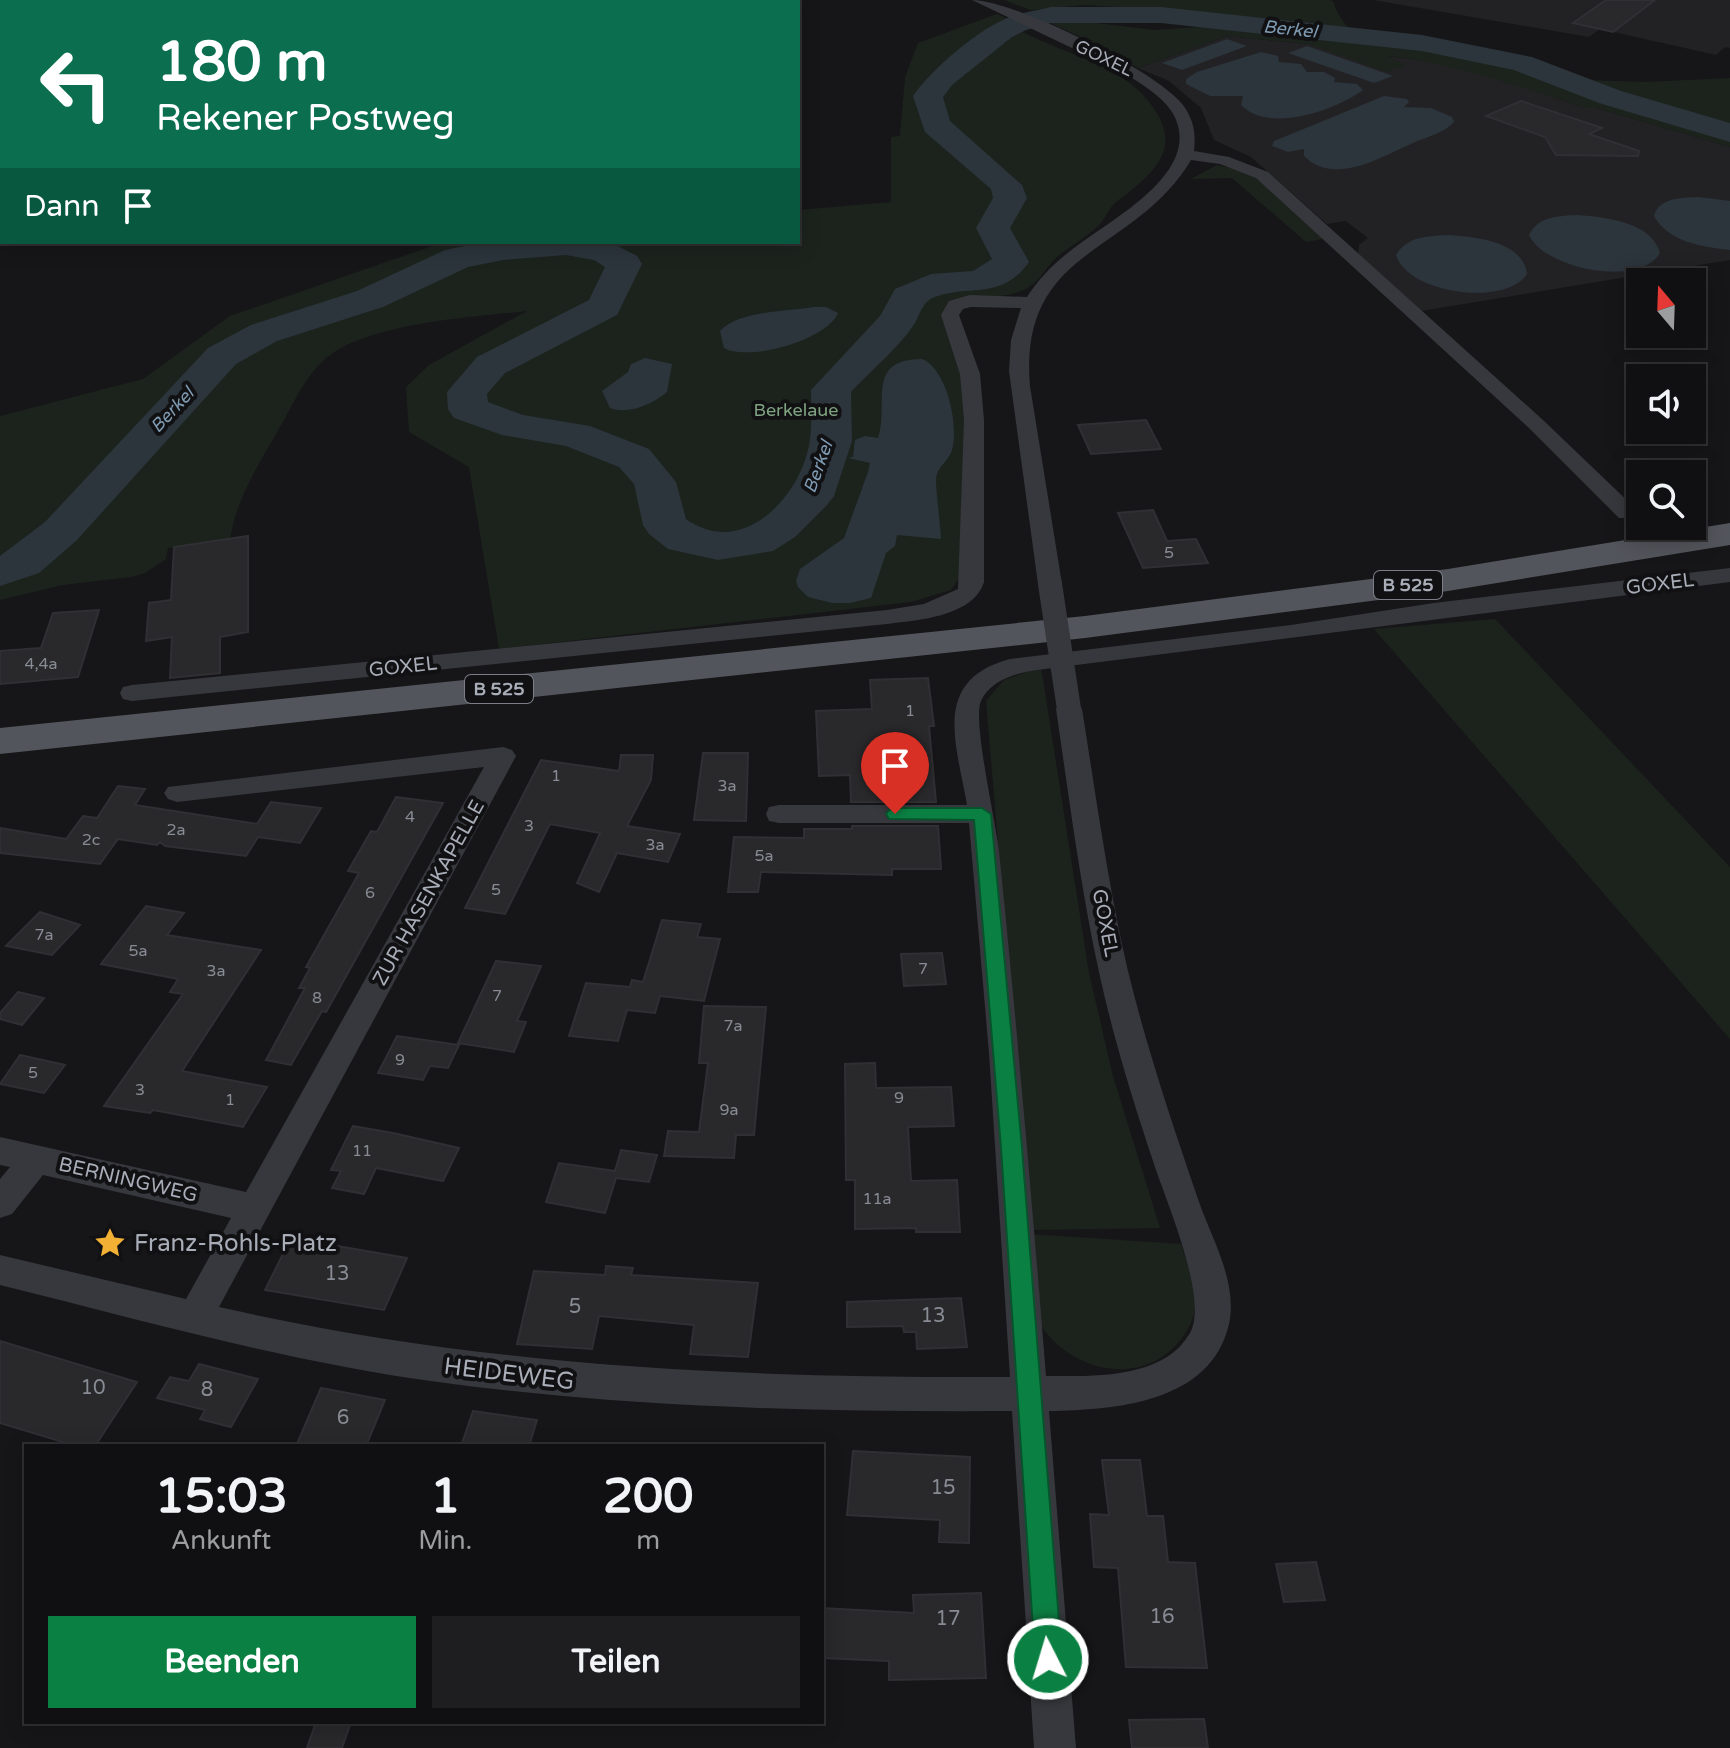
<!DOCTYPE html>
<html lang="de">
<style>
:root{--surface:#101012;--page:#1e1e20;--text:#f1f3f6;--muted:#9c9d9f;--line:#303032;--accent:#0b8043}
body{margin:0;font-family:"Varela Round",sans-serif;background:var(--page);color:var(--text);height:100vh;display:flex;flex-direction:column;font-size:30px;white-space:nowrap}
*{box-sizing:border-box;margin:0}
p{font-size:26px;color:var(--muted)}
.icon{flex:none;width:44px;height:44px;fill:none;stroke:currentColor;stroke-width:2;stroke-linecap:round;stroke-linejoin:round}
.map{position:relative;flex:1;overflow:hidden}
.details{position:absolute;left:24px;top:1444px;width:800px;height:280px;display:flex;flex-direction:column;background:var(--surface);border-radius:0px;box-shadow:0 4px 20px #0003,0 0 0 2px var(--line)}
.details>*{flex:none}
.banner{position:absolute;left:0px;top:0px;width:800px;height:244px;box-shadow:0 4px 20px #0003,0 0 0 2px var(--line);background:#0b6e4f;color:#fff;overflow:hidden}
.needle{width:52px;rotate:341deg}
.controls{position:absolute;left:1626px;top:268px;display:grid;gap:16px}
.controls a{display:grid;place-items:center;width:80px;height:80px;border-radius:0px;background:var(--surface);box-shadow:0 4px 20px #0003,0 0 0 2px var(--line);font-size:40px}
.pin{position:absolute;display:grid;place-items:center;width:68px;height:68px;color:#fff;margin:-82px -34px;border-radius:50% 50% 50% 0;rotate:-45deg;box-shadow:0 0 8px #0007}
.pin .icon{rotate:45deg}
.me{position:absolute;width:88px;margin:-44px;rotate:355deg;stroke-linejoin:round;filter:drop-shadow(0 0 6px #0008)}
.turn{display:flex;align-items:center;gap:28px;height:168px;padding:0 24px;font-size:36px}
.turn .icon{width:104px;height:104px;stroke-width:2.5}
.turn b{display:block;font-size:56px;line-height:68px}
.then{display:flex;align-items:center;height:76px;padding:0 24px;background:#0003;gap:16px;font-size:30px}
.eta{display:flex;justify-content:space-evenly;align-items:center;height:136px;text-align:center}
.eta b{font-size:48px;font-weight:700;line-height:56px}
.primary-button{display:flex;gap:16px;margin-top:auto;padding:16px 24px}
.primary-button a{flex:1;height:92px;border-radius:0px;background:var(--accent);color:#fff;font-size:32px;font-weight:700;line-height:92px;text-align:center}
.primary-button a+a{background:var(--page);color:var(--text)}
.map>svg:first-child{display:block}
.built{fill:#222225}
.green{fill:#1c231d}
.water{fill:#2c353c}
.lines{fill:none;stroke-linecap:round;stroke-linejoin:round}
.river{fill:#2c353c;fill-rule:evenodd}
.building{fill:#29292c;stroke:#303034;stroke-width:2}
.street{fill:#37383d;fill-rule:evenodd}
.secondary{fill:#45474d;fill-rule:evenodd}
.primary{fill:#53555c;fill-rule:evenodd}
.street-bridge{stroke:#37383d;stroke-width:24}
.route{fill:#0b8043;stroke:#07532c;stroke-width:2}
.labels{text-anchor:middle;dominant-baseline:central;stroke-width:8;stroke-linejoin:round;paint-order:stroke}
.number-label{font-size:16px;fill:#888b94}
.far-water-label{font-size:18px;font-style:italic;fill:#7f9bb3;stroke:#111113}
.far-street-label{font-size:18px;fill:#a8adb8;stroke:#111113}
.far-park-label{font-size:18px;fill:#7fa381;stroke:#111113}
.shield{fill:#111113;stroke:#7b7e86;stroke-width:2}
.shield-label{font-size:18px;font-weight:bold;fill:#a8adb8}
.street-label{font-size:20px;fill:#a8adb8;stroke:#111113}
.near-number-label{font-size:20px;fill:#888b94}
.near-poi-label{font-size:24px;fill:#a8adb8;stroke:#111113;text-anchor:start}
.near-street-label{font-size:24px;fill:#a8adb8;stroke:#111113}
</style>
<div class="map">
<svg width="1730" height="1748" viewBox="0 0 1730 1748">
<rect width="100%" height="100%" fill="#161618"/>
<!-- built -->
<path class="built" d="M 1373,0 L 1730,0 L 1730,48 L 1725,47 L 1716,55 L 1600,29 L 1589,37 Z
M 1227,36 L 1308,44 L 1404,65 L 1385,56 L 1439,63 L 1482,73 L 1585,108 L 1596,108 L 1730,147 L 1730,260 L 1421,311 L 1358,254 L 1359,245 L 1368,238 L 1346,221 L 1327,224 L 1251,157 L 1214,140 L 1201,108 L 1169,81 L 1138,68 Z"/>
<!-- green -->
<path class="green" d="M 1004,0 L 1329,0 L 1333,1 L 1337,12 L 1351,32 L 1183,11 L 1084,5 L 1030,10 Z
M 997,14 L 1025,26 L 1021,31 C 1069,57 1129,64 1158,115 C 1182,156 1142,181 1115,203 C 1108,209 1105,220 1097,227 C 1085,238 1071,246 1058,256 C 1047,265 1041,280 1029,287 C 1008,300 976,296 952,300 L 944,311 L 964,381 L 971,491 L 964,571 L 951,590 L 911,602 L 499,649 L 469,467 L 409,432 L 406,387 L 429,365 L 527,311 C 473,317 361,323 322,362 C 302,381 290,411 276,434 C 256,468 236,501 230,540 L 168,548 L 166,559 L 145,573 L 131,577 L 63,585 L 0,600 L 0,416 L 143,379 L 230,316 L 441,243 L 798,242 L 798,210 L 891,202 L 891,137 L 900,136 L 905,77 L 918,43 Z
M 1061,19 L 1155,30 L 1216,26 L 1362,44 L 1449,52 L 1523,68 L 1638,112 L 1730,139 L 1730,147 L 1596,108 L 1585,108 C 1519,86 1457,65 1388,56 L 1405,65 L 1387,72 L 1308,44 L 1227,36 L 1138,68 L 1122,59 L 1124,57 L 1046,21 Z
M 1730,78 L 1730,129 L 1690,118 L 1584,80 L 1645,82 Z
M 1217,165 L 1250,172 L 1323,239 L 1306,242 L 1232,178 L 1191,179 Z
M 1495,619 L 1730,867 L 1730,1039 L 1374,629 Z
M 1041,667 L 1089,973 L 1113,1076 L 1160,1228 L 1031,1230 L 986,701 L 1004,680 Z
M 1029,1234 L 1181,1244 C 1187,1263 1196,1284 1195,1304 C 1195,1321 1185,1336 1174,1347 C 1134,1388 1064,1368 1038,1320 C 1031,1307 1030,1252 1029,1234 Z"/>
<!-- water -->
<path class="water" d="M 1227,39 L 1247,46 L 1182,70 L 1162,63 Z
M 1307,46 L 1393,76 L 1374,83 L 1288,53 Z
M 1261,52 L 1278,56 L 1279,62 L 1301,64 L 1307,72 L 1324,72 L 1335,78 L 1334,82 L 1357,84 L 1363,90 C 1336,110 1269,134 1241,105 L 1243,96 L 1210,96 L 1186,84 L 1186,79 L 1197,72 Z
M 1384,96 L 1407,99 L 1409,102 L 1404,107 L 1431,108 L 1452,117 L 1454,122 C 1445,132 1428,137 1415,142 C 1383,156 1335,187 1304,156 L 1304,149 L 1288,152 L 1272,146 L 1274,141 Z
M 1699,197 L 1730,201 L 1730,250 C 1703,247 1668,242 1654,216 C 1659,197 1682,198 1699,197 Z
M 1578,215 C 1605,217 1652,222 1660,253 C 1640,288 1544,269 1529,235 C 1538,216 1559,216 1578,215 Z
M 1449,235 C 1475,237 1523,241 1527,274 C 1505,307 1408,294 1396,255 C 1407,236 1429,236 1449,235 Z
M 813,307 L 826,307 L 838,313 C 827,340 749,362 724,348 L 720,331 C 739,310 786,312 813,307 Z
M 645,358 L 672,364 L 667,392 C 653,404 628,415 610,408 L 602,391 L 628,372 L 631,364 Z
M 922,359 C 947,369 959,425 952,450 C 948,463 935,467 936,483 C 937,501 940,521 941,539 L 897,535 L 895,546 L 886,553 L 871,598 L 850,603 L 832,603 L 808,597 L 798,587 L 796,581 L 800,569 L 844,538 L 868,472 L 870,463 L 848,458 L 853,457 L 855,440 L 865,436 L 878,438 C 890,405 864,359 922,359 Z"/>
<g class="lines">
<!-- river -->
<path class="river" d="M 1051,7 L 1161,7 L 1422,35 L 1532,57 L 1621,91 L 1730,123 L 1730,142 L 1599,103 L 1514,70 L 1422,51 L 1161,23 L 1051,23 L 1026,30 L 1012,37 L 952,85 L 943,97 L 950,121 L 1022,185 L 1027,198 L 1010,228 L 1029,262 C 1002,300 972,285 938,296 C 923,300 922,310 915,323 C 899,348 871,370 851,392 L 852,441 L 834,496 L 827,505 L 795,537 L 773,551 L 718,560 L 668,549 L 649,534 L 643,525 L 634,484 L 619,467 L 566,446 L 502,435 L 454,418 L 448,409 L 447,392 L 477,357 L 589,300 L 605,267 L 594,260 L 566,255 L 503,260 L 468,267 L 383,307 L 277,341 L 236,364 L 77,540 L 39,573 L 0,586 L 0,556 L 45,522 L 208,348 L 251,325 L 357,291 L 445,250 L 485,242 L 610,242 L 637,256 L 642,264 L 617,315 L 505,373 L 487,394 L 488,402 L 523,415 L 590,426 L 649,449 L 676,482 L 686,519 C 743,560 803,495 810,439 C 812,423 811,406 811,390 L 880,316 L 895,289 L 931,274 L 973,271 L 992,259 L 976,228 L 993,198 L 991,189 L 925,132 L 913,96 C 931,70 974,33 1003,20 C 1018,13 1035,11 1051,7 Z"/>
</g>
<!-- building -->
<path class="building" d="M 1606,0 L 1655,0 L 1613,32 L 1573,23 Z
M 1521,101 L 1602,128 L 1589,134 L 1639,151 L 1638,156 L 1556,155 L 1545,137 L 1486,116 Z
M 1146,420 L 1161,449 L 1091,454 L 1078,425 Z
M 1153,510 L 1167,541 L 1196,539 L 1208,563 L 1143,568 L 1118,513 Z
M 248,536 L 248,632 L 220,637 L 220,673 L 170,678 L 172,637 L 146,641 L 149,603 L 171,600 L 174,547 Z
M 99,610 L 78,677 L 0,684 L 0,651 L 41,648 L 53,613 Z
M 928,678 L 934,726 L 929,726 L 936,802 L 851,802 L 850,775 L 819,776 L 816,711 L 872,709 L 870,680 Z
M 703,753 L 748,753 L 746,821 L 694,820 Z
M 621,755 L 653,755 L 651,780 L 627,826 L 680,834 L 668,862 L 617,853 L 599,892 L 577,883 L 600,833 L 550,824 L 505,914 L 465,908 L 541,760 L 619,771 Z
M 118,786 L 145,789 L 135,805 L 257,824 L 271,802 L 321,808 L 300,843 L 258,837 L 246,856 L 165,846 L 160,842 L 157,845 L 118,839 L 100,864 L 0,853 L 0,828 L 66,839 L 83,816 L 97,818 Z
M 396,797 L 443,803 L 326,1012 L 322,1011 L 291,1065 L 266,1060 L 305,988 L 299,988 L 310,968 L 306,967 L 359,873 L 348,871 L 371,831 L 377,832 Z
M 852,826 L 938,826 L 941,869 L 892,869 L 892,875 L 761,872 L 758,892 L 728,892 L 734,837 L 804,838 L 804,829 L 852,829 Z
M 146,906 L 184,913 L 167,935 L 261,950 L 182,1071 L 267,1087 L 243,1127 L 153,1110 L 150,1113 L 104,1106 L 183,994 L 170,992 L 178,979 L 101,964 Z
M 40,912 L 80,925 L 52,955 L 6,946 Z
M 662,920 L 701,924 L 697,937 L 720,939 L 704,1001 L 660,996 L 655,1013 L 627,1010 L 618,1041 L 569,1036 L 586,983 L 630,987 L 632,980 L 643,982 Z
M 942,953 L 946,984 L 904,986 L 901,954 Z
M 496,961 L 541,966 L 517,1021 L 526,1022 L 514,1052 L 458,1043 Z
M 18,992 L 44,998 L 22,1025 L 0,1019 L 0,1013 Z
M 704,1006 L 766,1007 L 754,1135 L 736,1135 L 734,1158 L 664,1156 L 668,1131 L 699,1132 L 708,1063 L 699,1063 Z
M 397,1036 L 459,1045 L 448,1068 L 430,1066 L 423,1080 L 378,1073 Z
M 20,1055 L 65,1065 L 44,1093 L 0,1084 Z
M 875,1063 L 876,1088 L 951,1087 L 954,1126 L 908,1127 L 911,1181 L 957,1180 L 960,1232 L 916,1232 L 916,1228 L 855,1229 L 855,1180 L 846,1180 L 845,1064 Z
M 353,1126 L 393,1133 L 459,1148 L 443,1181 L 376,1168 L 364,1194 L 332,1188 L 341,1171 L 331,1170 Z
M 621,1150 L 657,1155 L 649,1182 L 616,1178 L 605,1213 L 546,1202 L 559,1163 L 615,1171 Z
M 291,1238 L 407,1258 L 384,1310 L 265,1290 Z
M 606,1266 L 633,1268 L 631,1275 L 758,1283 L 748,1357 L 690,1354 L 694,1325 L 599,1316 L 592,1349 L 517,1344 L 534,1271 L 605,1275 Z
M 961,1298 L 967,1347 L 917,1349 L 916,1332 L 904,1332 L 903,1326 L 847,1327 L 847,1302 Z
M 0,1341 L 137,1382 L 95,1446 L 76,1446 L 0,1423 Z
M 199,1364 L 258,1379 L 231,1427 L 200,1419 L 205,1410 L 157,1398 L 170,1377 L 189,1381 Z
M 321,1388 L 385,1400 L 366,1446 L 296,1446 Z
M 473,1411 L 537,1420 L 529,1446 L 461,1446 Z
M 853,1451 L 970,1457 L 969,1543 L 939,1542 L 940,1520 L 847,1515 Z
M 1102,1460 L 1140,1460 L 1147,1516 L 1163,1516 L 1168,1562 L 1195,1563 L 1207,1668 L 1126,1667 L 1118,1568 L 1094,1567 L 1090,1514 L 1109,1515 Z
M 1316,1562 L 1325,1600 L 1284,1602 L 1276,1564 Z
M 981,1593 L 986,1678 L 889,1680 L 889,1661 L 822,1658 L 822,1608 L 914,1613 L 913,1595 Z
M 1204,1719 L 1208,1748 L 1132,1748 L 1129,1720 Z
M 316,1722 L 351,1722 L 342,1748 L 307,1748 Z"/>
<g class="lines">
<!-- street -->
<path class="street" d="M 972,0 C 1014,0 1157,71 1183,105 C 1194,120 1196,134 1194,151 L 1229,157 L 1268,172 L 1543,420 L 1635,508 L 1638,513 L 1635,518 L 1619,518 L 1529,428 L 1256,178 L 1220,164 L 1191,160 C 1134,256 1018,246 1030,386 L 1062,584 L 1058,589 L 1042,589 L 1038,584 L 1009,371 L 1011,340 L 1021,308 L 971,307 L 963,309 L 959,315 L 980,374 L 984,420 L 984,582 C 973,617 917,620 887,624 L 132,701 L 123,699 L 120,693 L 123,687 L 132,685 L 887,610 L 924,604 L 958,589 L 964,420 L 960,374 L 941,315 L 949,301 L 970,295 L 1027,297 C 1038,280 1052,265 1069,252 C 1107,221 1208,172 1172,112 C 1162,96 1140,83 1124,73 Z
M 1730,568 L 1730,582 L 1037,670 C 1017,673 990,680 981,701 C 972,719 996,823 999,851 C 1017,1026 1032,1201 1046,1376 C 1092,1376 1163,1380 1190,1333 C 1209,1299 1166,1201 1154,1164 C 1133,1101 1113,1037 1099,972 C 1080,885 1069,797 1056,709 L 1060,703 L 1078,703 L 1082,709 C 1096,796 1108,885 1128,971 C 1147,1049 1173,1126 1199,1202 C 1212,1239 1238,1283 1229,1324 C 1211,1403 1115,1410 1049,1411 L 1076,1748 L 1034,1748 L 1012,1411 C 820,1412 628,1408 438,1382 C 289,1362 145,1321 0,1285 L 0,1255 L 186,1299 L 231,1218 L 43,1175 L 12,1214 L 0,1218 L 0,1179 L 10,1167 L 0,1165 L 0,1137 L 246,1192 L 484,767 L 177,802 L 168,799 L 164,793 L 168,787 L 503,747 L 512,750 L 516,756 L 219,1307 C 485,1367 737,1378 1010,1377 L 989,1053 L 969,823 L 779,823 L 769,821 L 766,814 L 769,807 L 779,805 L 967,805 C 957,745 930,680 1010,659 L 1291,625 L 1434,603 Z"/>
<!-- secondary -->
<path class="secondary" d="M 674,0 L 700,0 L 672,2 Z
M 0,163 L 2,163 L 2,177 L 0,177 Z"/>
<!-- primary -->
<path class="primary" d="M 1730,523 L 1730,545 L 1448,591 L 1085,638 L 0,754 L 0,728 L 1085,616 L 1448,569 Z"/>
<!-- street-bridge -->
<path class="street-bridge" d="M 1050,584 L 1069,709"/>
</g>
<!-- route -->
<path class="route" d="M 895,808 L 982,808 L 991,814 L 1022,1148 L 1062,1659 L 1058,1669 L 1048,1673 L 1039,1669 L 1035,1659 L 1001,1148 L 974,820 L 889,819 L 886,814 L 889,810 Z"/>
<!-- icons -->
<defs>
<symbol id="sight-bare" viewBox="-9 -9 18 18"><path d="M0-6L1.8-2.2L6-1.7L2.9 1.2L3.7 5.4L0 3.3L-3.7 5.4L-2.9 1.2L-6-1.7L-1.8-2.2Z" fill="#f2b134" stroke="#111113" stroke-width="2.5" paint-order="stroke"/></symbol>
</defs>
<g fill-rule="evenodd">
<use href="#sight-bare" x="88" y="1221" width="44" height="44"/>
</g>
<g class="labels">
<!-- number labels -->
<g class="number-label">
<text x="1169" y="553">5</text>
<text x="41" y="664">4,4a</text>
<text x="910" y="711">1</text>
<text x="556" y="776">1</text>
<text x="727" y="786">3a</text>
<text x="410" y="817">4</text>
<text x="529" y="826">3</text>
<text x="176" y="830">2a</text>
<text x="91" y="840">2c</text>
<text x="655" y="845">3a</text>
<text x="764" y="856">5a</text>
<text x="496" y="890">5</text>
<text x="370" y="893">6</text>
<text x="44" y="935">7a</text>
<text x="138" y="951">5a</text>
<text x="923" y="969">7</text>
<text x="216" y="971">3a</text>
<text x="497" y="996">7</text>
<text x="317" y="998">8</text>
<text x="733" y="1026">7a</text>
<text x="400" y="1060">9</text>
<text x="33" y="1073">5</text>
<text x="140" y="1090">3</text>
<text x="899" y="1098">9</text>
<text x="230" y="1100">1</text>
<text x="729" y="1110">9a</text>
<text x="362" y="1151">11</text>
<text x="877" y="1199">11a</text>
</g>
<!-- far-water labels -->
<g class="far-water-label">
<text transform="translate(1290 29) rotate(6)">Berkel</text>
<text transform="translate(172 410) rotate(-47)">Berkel</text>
<text transform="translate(818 467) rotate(-70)">Berkel</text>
</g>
<!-- far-street labels -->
<g class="far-street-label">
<text transform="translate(1104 58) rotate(26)">GOXEL</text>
</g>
<!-- far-park labels -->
<g class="far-park-label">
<text x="796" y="410">Berkelaue</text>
</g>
<!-- shield labels -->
<g class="shield">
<rect x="1374" y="571" width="68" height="28" rx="6"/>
<rect x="465" y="675" width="68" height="28" rx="6"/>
</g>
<g class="shield-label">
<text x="1408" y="585">B 525</text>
<text x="499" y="689">B 525</text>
</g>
<!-- street labels -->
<g class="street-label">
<text transform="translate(1660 584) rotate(-7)">GOXEL</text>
<text transform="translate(403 667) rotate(-6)">GOXEL</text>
<text transform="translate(429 893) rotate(-61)">ZUR HASENKAPELLE</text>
<text transform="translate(1105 923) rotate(79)">GOXEL</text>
<text transform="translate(128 1180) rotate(13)">BERNINGWEG</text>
</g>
<!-- near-number labels -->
<g class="near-number-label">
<text x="337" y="1274">13</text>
<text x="575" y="1307">5</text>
<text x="933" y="1316">13</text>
<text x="93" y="1388">10</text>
<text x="207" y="1390">8</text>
<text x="343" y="1418">6</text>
<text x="943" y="1488">15</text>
<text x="1162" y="1617">16</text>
<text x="948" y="1619">17</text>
</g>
<!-- near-poi labels -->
<g class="near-poi-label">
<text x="134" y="1243">Franz-Rohls-Platz</text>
</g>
<!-- near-street labels -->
<g class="near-street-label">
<text transform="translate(509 1374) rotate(7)">HEIDEWEG</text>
</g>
</g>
</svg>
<div class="controls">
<a><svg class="needle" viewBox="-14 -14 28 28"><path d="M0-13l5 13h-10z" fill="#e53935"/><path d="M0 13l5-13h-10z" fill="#9c9d9f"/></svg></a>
<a><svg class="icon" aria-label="sound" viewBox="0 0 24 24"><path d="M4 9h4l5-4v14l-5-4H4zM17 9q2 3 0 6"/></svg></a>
<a><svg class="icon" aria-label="search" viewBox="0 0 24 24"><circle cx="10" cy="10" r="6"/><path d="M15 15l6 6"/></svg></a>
</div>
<div class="pin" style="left:895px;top:814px;background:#d93025"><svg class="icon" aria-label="arrive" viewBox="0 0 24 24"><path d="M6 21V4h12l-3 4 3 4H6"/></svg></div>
<svg class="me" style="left:1048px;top:1659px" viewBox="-20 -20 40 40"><circle r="17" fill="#0b8043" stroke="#fff" stroke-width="3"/><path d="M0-11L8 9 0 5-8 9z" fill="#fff"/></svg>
<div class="banner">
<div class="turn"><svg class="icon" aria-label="left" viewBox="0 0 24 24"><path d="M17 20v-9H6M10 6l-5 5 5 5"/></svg><div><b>180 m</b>Rekener Postweg</div></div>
<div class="then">Dann<svg class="icon" aria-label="arrive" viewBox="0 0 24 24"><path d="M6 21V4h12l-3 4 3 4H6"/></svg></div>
</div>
<section class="details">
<div class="eta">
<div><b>15:03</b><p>Ankunft</p></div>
<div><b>1</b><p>Min.</p></div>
<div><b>200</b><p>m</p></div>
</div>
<div class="primary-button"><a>Beenden</a><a>Teilen</a></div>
</section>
</div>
